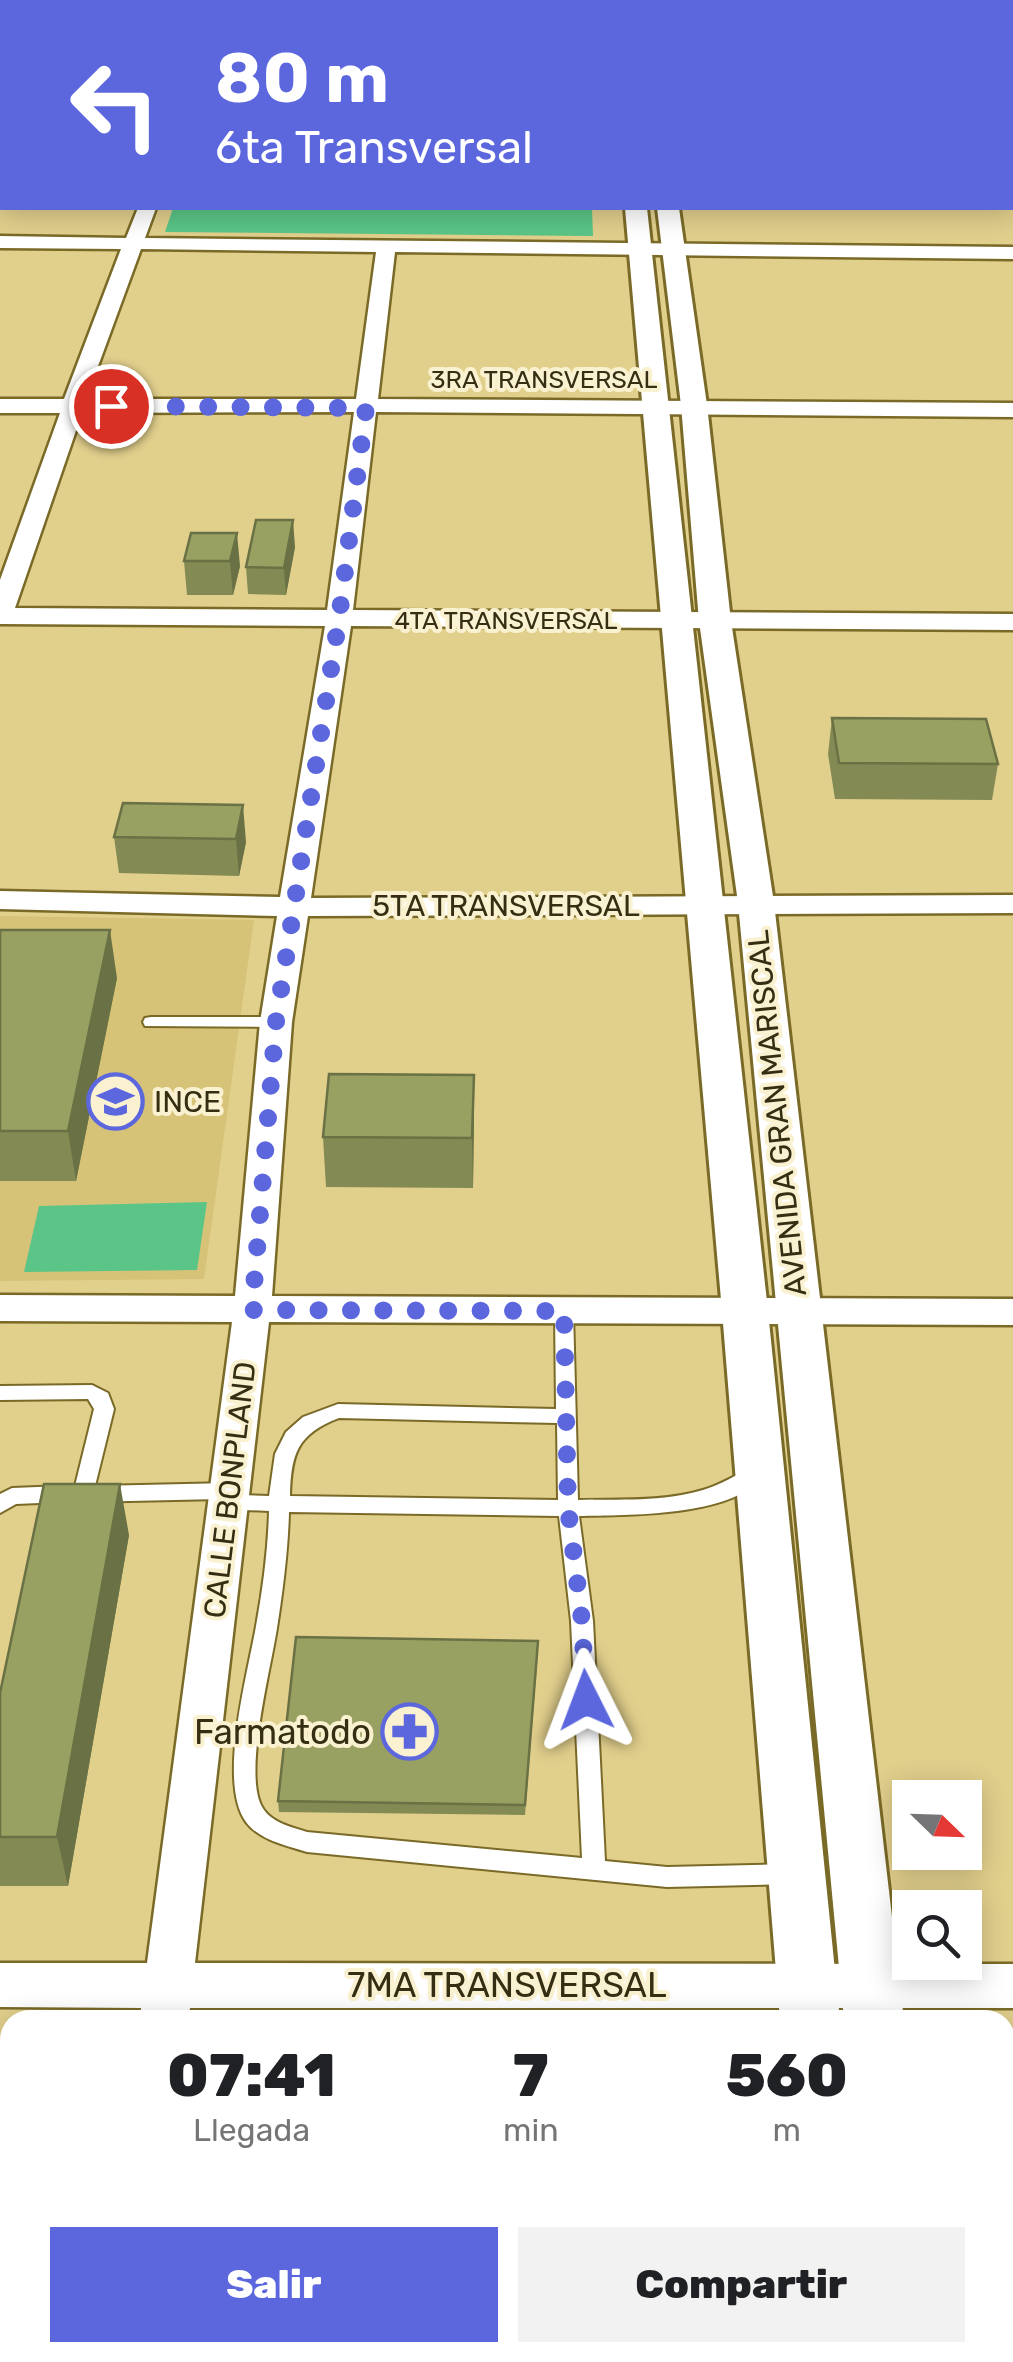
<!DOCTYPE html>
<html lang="es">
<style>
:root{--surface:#fff;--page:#f2f2f2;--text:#202124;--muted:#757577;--accent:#5c67de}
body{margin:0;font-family:Rubik,sans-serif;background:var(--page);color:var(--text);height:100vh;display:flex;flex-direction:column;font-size:38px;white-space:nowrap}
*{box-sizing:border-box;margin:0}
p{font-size:32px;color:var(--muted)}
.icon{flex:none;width:55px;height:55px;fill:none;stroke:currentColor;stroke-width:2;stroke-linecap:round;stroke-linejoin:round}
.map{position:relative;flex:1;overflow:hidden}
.details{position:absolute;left:0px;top:2010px;width:1015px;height:352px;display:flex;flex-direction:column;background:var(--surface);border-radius:30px 30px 0 0;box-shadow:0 5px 25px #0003}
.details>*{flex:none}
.guide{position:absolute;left:0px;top:0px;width:1015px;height:210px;box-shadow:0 5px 25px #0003;background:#5c67de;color:#fff;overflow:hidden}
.needle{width:65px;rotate:113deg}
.fabs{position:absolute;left:892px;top:1780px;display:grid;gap:20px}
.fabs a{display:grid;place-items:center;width:90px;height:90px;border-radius:0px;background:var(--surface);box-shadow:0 5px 25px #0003;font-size:50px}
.pin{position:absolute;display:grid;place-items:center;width:85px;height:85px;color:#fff;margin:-42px;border:5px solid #fff;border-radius:50%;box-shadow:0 2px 10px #0007}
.me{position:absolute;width:110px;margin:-55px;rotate:357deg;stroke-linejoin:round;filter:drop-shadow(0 0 8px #0008)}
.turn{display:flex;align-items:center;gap:35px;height:210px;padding:0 50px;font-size:45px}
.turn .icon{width:130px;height:130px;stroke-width:2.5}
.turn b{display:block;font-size:70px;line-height:85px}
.eta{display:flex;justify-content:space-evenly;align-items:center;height:170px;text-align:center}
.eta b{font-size:60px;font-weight:800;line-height:70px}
.primary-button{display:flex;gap:20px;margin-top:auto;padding:20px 50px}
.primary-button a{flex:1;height:115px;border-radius:0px;background:var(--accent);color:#fff;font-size:40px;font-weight:800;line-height:115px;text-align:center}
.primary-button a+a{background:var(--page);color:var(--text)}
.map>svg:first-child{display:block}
.built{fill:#d6c378}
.green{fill:#5ac586}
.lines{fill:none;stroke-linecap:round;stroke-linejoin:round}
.service-casing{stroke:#7a6a27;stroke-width:4}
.minor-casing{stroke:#7a6a27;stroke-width:5}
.tertiary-casing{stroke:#7a6a27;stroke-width:6}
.service{fill:#fff;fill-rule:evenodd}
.minor{fill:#fff;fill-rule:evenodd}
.tertiary{fill:#fff;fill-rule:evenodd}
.wall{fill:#838a53}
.shaded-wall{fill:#6a7144}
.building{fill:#98a161;stroke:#6a7144;stroke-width:2.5}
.route{stroke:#5c67de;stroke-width:18;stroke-dasharray:0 32.4}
.labels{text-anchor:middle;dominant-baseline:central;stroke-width:8;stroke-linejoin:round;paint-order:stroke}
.far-street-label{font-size:25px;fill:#352e12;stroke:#f9f1d0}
.street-label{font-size:30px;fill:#352e12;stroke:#f9f1d0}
.poi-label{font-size:30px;fill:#352e12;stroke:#f9f1d0;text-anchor:start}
.near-poi-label{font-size:35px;fill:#352e12;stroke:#f9f1d0;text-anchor:end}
.near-street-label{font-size:35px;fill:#352e12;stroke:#f9f1d0}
</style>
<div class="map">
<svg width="1013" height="2362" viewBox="0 0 1013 2362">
<rect width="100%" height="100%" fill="#e1cf8c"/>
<!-- built -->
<path class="built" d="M 0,916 L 254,920 L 204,1279 L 0,1281 Z"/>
<!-- green -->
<path class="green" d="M 173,208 L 592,208 L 593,236 L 165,232 Z
M 207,1202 L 197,1270 L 24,1272 L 39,1206 Z"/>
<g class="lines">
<defs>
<path id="service" d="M 1012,33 L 1013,33 L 1013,37 L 1012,37 Z
M 1012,80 L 1013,80 L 1013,86 L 1012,86 Z
M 151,1017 L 276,1017 L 284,1022 L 276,1027 L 145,1026 L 143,1022 L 145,1018 Z
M 564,1304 L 571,1306 L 573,1311 L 578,1500 C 619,1499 663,1502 703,1490 C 721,1485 736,1474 753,1468 L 760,1471 L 763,1476 C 733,1517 626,1515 579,1516 L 593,1621 L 605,1861 L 667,1867 L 791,1864 L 799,1867 L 803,1874 L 799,1881 L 791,1884 L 667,1887 L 307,1852 C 287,1846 259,1840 246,1822 C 217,1782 248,1673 256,1626 C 263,1588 268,1549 269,1511 L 222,1509 L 219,1503 L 221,1499 L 83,1502 L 76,1499 L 73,1494 L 70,1499 L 63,1502 L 16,1504 L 0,1513 L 0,1494 L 12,1488 L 63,1486 L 70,1489 L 73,1494 L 94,1409 L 88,1399 L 0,1400 L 0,1386 L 92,1385 L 108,1393 L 114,1409 L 95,1486 L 230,1483 L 237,1486 L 240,1491 L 238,1495 L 269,1496 L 275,1454 L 286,1432 L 303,1417 L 338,1404 L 556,1409 L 555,1311 L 557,1306 ZM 339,1418 L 557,1423 L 558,1500 L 290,1496 C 291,1454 297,1434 339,1418 ZM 289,1512 L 559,1516 L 571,1621 L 582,1858 L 307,1832 C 291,1827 269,1822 261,1805 C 244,1770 271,1668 277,1628 C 283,1590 288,1550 289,1512 Z"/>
<path id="minor" d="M 133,0 L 149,0 L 151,2 L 135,2 Z
M 550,0 L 571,0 L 573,2 L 552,2 Z
M 0,61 L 2,61 L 2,71 L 0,71 Z
M 0,109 L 2,109 L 2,119 L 0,119 Z
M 1012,117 L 1013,117 L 1013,128 L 1012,128 Z
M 138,208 L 156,208 L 145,238 L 1013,247 L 1013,259 L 395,252 L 378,399 L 1013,403 L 1013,417 L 376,412 L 353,610 L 1013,614 L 1013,630 L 351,626 L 311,898 L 1013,895 L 1013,913 L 308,916 L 292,1022 L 272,1296 L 1013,1299 L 1013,1325 L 269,1322 L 195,1963 L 1013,1964 L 1013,2008 L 190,2008 L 188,2020 L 140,2020 L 141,2008 L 0,2007 L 0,1963 L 147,1963 L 232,1322 L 0,1321 L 0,1295 L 235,1296 L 260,1022 L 277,916 L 0,909 L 0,891 L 280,897 L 325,626 L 0,624 L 0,580 L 60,413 L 0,413 L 0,399 L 64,399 L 121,249 L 0,248 L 0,236 L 126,238 ZM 141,249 L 376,252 L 356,399 L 86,399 ZM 354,412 L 327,610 L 15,608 L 82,413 Z
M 92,2352 L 146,2352 L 145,2362 L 91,2362 Z"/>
<path id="tertiary" d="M 931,0 L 986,0 L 987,2 L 930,2 Z
M 1013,0 L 1013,11 L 1012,11 L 1012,2 L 1004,2 Z
M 625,208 L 647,208 L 768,1311 L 840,2020 L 780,2020 L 722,1311 Z
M 657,208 L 679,208 L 707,405 L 731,621 L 774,903 L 904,2020 L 844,2020 L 738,903 L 699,621 L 681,405 Z
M 811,2352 L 877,2352 L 878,2362 L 812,2362 Z
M 885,2352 L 951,2352 L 952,2362 L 886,2362 Z"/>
</defs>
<!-- service casing -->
<use href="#service" class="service-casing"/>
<!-- minor casing -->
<use href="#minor" class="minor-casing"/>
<!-- tertiary casing -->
<use href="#tertiary" class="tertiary-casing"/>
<!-- service -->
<use href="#service" class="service"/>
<!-- minor -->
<use href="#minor" class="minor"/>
<!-- tertiary -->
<use href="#tertiary" class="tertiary"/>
</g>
<!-- wall -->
<path class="wall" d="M 191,533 L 240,566 L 233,595 L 187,595 L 184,561 Z
M 295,547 L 286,595 L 248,594 L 246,567 Z
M 832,718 L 998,764 L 992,800 L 835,799 L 828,754 Z
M 123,803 L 246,842 L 239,876 L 119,873 L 114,837 Z
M 0,930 L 117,978 L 76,1181 L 0,1181 Z
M 474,1075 L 473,1188 L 326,1187 L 323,1137 Z
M 129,1535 L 68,1886 L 0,1886 L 0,1693 Z
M 538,1652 L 525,1815 L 279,1812 L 278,1801 Z"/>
<!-- shaded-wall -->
<path class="shaded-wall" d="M 293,520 L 295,547 L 286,595 L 284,568 Z
M 237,533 L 240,566 L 233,595 L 230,561 Z
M 243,805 L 246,842 L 239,876 L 236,839 Z
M 110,930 L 117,978 L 76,1181 L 68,1131 Z
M 474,1075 L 474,1125 L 473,1188 L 472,1138 Z
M 120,1484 L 129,1535 L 68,1886 L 57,1837 Z"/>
<!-- building -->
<path class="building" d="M 256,520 L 293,520 L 284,568 L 246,567 Z
M 191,533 L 237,533 L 230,561 L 184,561 Z
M 832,718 L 986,719 L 998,764 L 839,763 Z
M 123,803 L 243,805 L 236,839 L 114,837 Z
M 0,930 L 110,930 L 68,1131 L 0,1131 Z
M 329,1074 L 474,1075 L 472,1138 L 323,1137 Z
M 44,1484 L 120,1484 L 57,1837 L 0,1837 L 0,1693 Z
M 296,1637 L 538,1641 L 525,1805 L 278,1801 Z"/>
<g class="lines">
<!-- route -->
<path class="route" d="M 111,406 L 366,408 L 339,618 L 276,1022 L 252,1310 L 564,1311 L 568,1508 L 582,1621 L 586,1700"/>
</g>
<!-- icons -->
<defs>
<symbol id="university-ring" viewBox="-11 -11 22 22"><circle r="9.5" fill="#f9f1d0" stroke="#5c67de" stroke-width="1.5"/><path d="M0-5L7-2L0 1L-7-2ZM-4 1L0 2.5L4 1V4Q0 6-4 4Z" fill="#5c67de"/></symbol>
<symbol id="pharmacy-ring" viewBox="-11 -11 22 22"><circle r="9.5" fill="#f9f1d0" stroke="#5c67de" stroke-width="1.5"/><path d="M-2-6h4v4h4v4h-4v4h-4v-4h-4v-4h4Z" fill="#5c67de"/></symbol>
</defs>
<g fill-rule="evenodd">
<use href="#university-ring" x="84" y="1070" width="63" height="63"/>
<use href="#pharmacy-ring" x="378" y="1700" width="63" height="63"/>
</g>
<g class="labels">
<!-- far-street labels -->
<g class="far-street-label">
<text x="544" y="379">3RA TRANSVERSAL</text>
<text x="506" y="620">4TA TRANSVERSAL</text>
</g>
<!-- street labels -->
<g class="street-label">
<text x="506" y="906">5TA TRANSVERSAL</text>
<text transform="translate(777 1113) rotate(-96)">AVENIDA GRAN MARISCAL</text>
<text transform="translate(230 1490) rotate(-83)">CALLE BONPLAND</text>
</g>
<!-- poi labels -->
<g class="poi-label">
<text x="154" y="1102">INCE</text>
</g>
<!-- near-poi labels -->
<g class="near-poi-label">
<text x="371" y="1732">Farmatodo</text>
</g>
<!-- near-street labels -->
<g class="near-street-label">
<text x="507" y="1985">7MA TRANSVERSAL</text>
</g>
</g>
</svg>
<div class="fabs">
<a><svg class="needle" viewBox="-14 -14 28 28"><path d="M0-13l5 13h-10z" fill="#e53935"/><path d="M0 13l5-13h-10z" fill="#757577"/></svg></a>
<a><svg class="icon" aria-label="search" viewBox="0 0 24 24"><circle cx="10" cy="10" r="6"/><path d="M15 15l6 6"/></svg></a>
</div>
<div class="pin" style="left:111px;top:406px;background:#d93025"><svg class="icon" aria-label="arrive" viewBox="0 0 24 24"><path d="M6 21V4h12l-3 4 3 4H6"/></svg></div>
<svg class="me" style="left:586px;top:1700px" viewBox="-20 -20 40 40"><path d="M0-17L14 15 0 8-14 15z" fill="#5c67de" stroke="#fff" stroke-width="4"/></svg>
<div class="guide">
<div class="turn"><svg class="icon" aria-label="left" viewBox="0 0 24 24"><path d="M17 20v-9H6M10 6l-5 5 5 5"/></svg><div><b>80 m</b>6ta Transversal</div></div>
</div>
<section class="details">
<div class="eta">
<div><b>07:41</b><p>Llegada</p></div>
<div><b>7</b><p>min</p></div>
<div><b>560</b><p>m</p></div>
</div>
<div class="primary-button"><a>Salir</a><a>Compartir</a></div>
</section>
</div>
